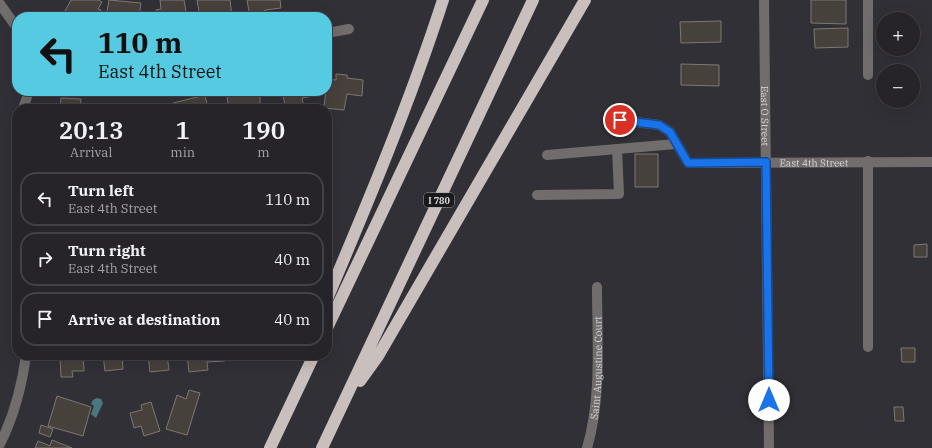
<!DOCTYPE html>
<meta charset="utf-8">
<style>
:root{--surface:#262429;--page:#2e2c31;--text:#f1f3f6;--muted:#a4a4a8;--line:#424146}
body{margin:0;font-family:"IBM Plex Serif",serif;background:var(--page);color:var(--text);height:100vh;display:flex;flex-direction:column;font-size:15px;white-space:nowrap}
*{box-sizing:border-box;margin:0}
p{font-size:13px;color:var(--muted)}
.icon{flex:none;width:22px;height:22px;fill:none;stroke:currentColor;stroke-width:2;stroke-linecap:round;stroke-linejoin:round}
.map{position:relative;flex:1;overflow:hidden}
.drawer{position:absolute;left:12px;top:104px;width:320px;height:256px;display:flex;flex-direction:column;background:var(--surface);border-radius:16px;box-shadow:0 4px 16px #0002,0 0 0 1px var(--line)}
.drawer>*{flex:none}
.top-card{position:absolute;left:12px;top:12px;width:320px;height:84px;border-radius:16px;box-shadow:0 4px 16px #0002,0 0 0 1px var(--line);background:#55cae0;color:#111;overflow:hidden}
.tools{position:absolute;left:876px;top:12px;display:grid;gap:8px}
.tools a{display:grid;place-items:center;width:44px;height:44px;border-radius:50%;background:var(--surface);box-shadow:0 4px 16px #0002,0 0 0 1px var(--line);font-size:20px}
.pin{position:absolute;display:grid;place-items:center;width:34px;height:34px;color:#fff;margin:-17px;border:2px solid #fff;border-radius:50%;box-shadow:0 1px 4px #0007}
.me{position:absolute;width:44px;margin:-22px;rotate:0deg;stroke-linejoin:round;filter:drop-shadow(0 0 3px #0008)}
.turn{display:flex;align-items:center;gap:14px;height:84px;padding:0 20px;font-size:18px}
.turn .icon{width:52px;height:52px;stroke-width:2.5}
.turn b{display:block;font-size:28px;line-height:34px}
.eta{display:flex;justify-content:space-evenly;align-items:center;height:68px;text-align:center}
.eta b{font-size:24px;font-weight:600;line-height:28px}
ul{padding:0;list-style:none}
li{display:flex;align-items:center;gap:12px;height:54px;margin:0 8px 6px;padding:0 12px;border:2px solid var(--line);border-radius:16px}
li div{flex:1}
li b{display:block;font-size:15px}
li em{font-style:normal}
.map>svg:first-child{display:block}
.water{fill:#4b777e}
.building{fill:#47413c;stroke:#7e7872}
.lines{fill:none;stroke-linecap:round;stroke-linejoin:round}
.minor{stroke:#716d6c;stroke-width:10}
.highway{stroke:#c9bfbc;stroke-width:12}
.route-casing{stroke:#114b97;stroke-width:10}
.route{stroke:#1a73e8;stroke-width:7}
.labels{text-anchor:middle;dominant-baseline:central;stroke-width:4;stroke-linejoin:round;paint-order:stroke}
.shield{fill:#1a191c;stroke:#9f9ea2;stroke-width:1}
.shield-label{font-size:9px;font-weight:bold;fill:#d8d7db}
.street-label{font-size:10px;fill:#d8d7db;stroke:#1a191c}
</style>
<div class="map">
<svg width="932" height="448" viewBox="0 0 932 448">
<rect width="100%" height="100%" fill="#323037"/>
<!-- water -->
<path class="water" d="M 97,398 L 101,399 L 103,403 L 96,418 L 91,414 L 94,406 L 91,404 L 93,400 Z"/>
<!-- building -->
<path class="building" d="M 71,0 L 98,0 L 102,2 L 98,9 L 101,10 L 98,17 L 71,17 L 72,15 L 65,11 Z
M 109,0 L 141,3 L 139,17 L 106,17 Z
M 160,0 L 184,0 L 187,17 L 157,17 L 156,10 L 161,9 Z
M 197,0 L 230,0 L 232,17 L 200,17 Z
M 247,0 L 280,0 L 281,8 L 265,10 L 265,16 L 250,17 Z
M 811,0 L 846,0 L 846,24 L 811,23 Z
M 721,21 L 721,42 L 681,43 L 680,22 Z
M 848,28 L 848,47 L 815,48 L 814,29 Z
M 681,64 L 719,65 L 719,86 L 681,85 Z
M 336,74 L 347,75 L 347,78 L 363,80 L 362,96 L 347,94 L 344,110 L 324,108 L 327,79 L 336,80 Z
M 226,91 L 260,91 L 260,105 L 250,107 L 250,109 L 229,109 Z
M 282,91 L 312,91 L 313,96 L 302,98 L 304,109 L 286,109 Z
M 205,95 L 208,109 L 174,109 L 173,103 Z
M 61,98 L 81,99 L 80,109 L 60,109 Z
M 165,104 L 166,109 L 133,109 L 132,108 Z
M 635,154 L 658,154 L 658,187 L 635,187 Z
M 927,244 L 927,257 L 914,257 L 914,245 Z
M 901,348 L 915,348 L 915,362 L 902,362 Z
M 60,355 L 83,355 L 84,371 L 72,371 L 73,377 L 61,377 Z
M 103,355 L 122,355 L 123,369 L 105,371 Z
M 148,355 L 167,355 L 169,370 L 150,372 Z
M 187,355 L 225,355 L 225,361 L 207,362 L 208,370 L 189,372 Z
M 189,390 L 200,393 L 187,435 L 166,429 L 177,395 L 186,399 Z
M 57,396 L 91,407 L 83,436 L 48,426 Z
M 151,402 L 160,431 L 144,436 L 141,426 L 134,428 L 130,413 L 142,410 L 141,405 Z
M 894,407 L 903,407 L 904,421 L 895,421 Z
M 41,425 L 53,429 L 50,437 L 39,433 Z
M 52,440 L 72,448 L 35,448 L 38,441 L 50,446 Z"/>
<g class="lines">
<!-- minor -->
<g class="minor">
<path id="s1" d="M 764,0 L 769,448"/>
<path d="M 0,4 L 17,28"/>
<path d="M 327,33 L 349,29"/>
<path d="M 868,75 L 868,0"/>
<path d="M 23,109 L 29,91"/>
<path id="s2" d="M 620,120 L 659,125 L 670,132 L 688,163 L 932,162"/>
<path d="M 547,155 L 676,144"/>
<path d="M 17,176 L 17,177"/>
<path d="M 537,195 L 619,194 L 617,149"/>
<path d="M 868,347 L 868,161"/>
<path d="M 0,444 C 14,416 22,386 26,355"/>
<path id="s3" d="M 587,448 C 602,397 597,340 597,287"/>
</g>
<!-- highway -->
<path class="highway" d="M 327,299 C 369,200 410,102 443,0
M 327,328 L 483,0
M 360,381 L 378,356 L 585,0
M 270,448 L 314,355
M 322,448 L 533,0"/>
</g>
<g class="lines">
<defs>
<path id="route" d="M 620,120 L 659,125 L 670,132 L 688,163 L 766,162 L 769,400"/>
</defs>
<!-- route casing -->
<use href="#route" class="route-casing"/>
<!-- route -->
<use href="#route" class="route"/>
</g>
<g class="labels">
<!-- shield labels -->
<rect class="shield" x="424" y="193" width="30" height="14" rx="3"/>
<g class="shield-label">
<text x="439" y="200">I 780</text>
</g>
<!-- street labels -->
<g class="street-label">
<text stroke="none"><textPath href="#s1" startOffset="116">East O Street</textPath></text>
<text stroke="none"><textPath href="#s2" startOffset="214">East 4th Street</textPath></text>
<text stroke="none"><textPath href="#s3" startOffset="81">Saint Augustine Court</textPath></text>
</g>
</g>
</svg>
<div class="tools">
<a>+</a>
<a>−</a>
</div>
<div class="pin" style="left:620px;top:120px;background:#d93025"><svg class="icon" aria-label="arrive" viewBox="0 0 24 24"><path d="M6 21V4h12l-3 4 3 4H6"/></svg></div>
<svg class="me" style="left:769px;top:400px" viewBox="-20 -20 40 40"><circle r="19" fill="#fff"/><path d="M0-13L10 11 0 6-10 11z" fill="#1a73e8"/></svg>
<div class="top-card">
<div class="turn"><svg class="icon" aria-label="left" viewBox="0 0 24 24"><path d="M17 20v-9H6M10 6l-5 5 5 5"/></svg><div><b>110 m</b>East 4th Street</div></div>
</div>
<section class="drawer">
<div class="eta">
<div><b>20:13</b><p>Arrival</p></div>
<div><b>1</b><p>min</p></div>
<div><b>190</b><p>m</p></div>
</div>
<ul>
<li><svg class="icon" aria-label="left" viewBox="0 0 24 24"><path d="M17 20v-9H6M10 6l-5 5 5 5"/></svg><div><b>Turn left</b><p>East 4th Street</p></div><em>110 m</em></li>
<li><svg class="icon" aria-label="right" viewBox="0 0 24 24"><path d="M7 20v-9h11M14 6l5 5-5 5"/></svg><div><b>Turn right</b><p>East 4th Street</p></div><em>40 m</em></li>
<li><svg class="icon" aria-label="arrive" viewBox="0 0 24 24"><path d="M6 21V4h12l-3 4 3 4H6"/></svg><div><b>Arrive at destination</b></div><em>40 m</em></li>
</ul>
</section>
</div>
